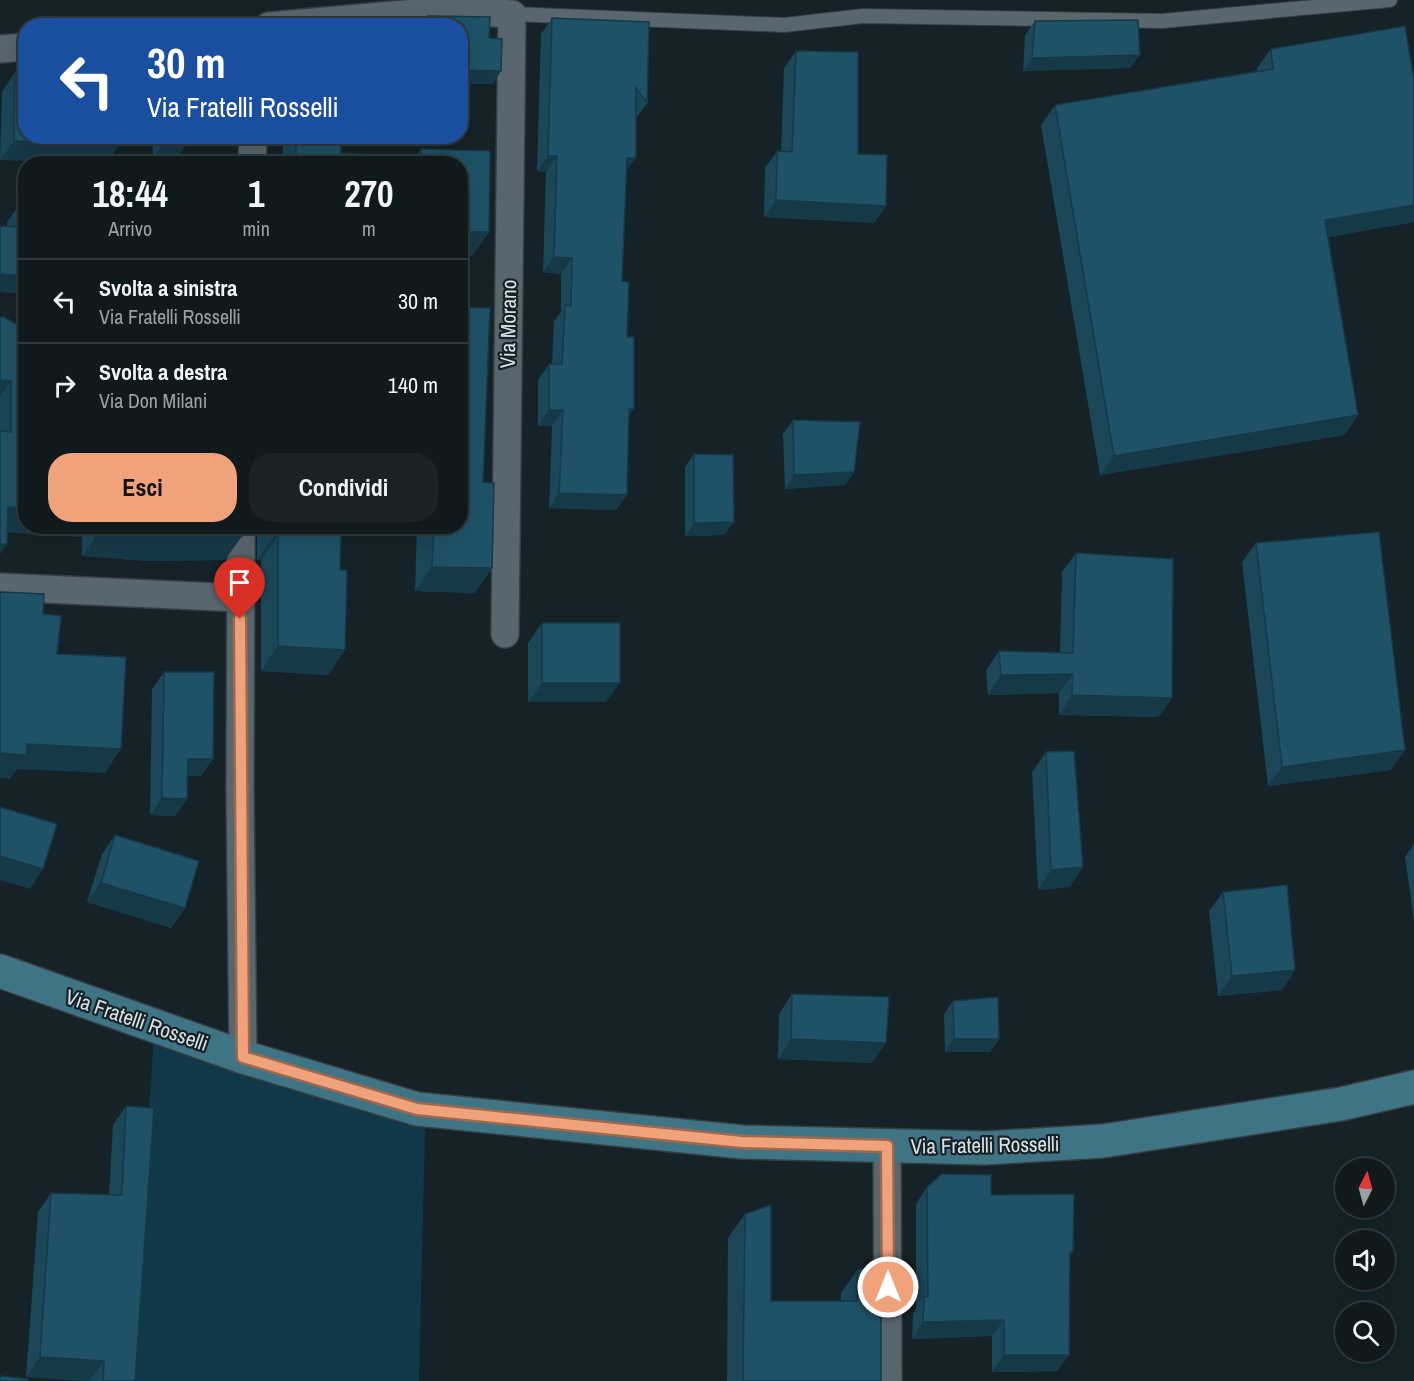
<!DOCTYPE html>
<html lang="it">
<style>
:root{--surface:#101a1d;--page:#192326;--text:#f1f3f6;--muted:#9ca1a4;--line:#30383b;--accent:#f0a27a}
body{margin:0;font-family:"Archivo Narrow",sans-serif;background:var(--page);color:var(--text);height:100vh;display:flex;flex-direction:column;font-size:22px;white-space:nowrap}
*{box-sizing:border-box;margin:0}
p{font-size:20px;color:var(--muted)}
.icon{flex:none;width:33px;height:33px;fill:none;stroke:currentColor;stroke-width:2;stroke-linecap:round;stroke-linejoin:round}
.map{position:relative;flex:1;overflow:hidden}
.side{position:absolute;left:18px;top:156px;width:450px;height:378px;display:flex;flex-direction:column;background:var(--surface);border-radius:24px;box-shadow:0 6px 24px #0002,0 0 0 2px var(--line)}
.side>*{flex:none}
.guide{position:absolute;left:18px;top:18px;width:450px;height:126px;border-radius:24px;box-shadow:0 6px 24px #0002,0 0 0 2px var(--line);background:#1a4fa0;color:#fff;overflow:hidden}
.needle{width:39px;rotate:6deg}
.fabs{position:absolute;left:1335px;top:1158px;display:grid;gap:12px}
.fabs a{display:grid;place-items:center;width:60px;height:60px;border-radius:50%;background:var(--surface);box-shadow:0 6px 24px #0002,0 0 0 2px var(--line);font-size:30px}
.pin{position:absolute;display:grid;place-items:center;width:51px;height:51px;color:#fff;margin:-62px -26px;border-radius:50% 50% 50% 0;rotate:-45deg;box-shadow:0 0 6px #0007}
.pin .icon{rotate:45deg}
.me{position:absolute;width:66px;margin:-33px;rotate:0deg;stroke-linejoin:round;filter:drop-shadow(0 0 4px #0008)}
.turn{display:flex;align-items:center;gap:21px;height:126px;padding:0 30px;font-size:27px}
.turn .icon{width:78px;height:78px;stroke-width:2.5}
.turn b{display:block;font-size:42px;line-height:51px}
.eta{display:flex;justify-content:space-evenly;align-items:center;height:102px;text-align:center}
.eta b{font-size:36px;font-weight:700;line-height:42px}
.action{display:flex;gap:12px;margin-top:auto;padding:12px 30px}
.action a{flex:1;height:69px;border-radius:24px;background:var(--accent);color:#111;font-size:24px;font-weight:700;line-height:69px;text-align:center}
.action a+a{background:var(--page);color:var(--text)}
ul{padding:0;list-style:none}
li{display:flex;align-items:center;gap:18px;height:84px;padding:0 30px;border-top:2px solid var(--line)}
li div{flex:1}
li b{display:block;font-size:22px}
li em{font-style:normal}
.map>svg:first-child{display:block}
.green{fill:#103848}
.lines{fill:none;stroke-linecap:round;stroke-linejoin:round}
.service-casing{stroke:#363e43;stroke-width:16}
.minor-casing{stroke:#363e43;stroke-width:30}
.secondary-casing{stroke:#363e43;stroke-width:36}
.service{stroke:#58666d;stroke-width:14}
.minor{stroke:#58666d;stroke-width:27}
.secondary{stroke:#3f7485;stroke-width:33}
.wall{fill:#1b4759}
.shaded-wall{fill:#163948}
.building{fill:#1f5267;stroke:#163948;stroke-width:1.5}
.route-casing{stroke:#9c694f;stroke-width:15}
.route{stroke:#f0a27a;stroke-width:10}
.labels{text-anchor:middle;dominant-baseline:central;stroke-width:4.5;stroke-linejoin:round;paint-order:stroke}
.street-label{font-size:21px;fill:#d9e1e5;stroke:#152227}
</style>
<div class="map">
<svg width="1414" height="1381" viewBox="0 0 1414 1381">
<rect width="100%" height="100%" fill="#152227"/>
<!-- green -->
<path class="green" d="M 154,1037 L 425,1128 L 419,1381 L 129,1381 Z"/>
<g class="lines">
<defs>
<path id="service" d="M 512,14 L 784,25 L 863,16 L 1162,21 L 1390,0"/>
<path id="minor" d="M 269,26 L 449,10 L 512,14 L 505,634
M 0,49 L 26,47
M 252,164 L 253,136
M 241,526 L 240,790 L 243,1057
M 0,587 L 240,598
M 887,1146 L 888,1381"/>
<path id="secondary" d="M 0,971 L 243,1057 L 417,1109 L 742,1142 L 985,1148 L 1103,1141 L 1341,1104 L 1414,1087"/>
</defs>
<!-- service casing -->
<use href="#service" class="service-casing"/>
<!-- minor casing -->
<use href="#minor" class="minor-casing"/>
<!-- secondary casing -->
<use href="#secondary" class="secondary-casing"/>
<!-- service -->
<use href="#service" class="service"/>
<!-- minor -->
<use href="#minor" class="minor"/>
<!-- secondary -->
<use href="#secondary" class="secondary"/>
</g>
<!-- wall -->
<path class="wall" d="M 428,16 L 490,17 L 489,38 L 502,39 L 501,71 L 492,84 L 460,84 L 460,26 L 421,26 Z
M 552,18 L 649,22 L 647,103 L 636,118 L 626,171 L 622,281 L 627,337 L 629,416 L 616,510 L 549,508 L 552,426 L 538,426 L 538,380 L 549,364 L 552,364 L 554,321 L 561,312 L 561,274 L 543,272 L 546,172 L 537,171 L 541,34 Z
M 1035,21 L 1130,68 L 1023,71 L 1025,35 Z
M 1271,49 L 1414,81 L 1414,222 L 1328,237 L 1345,435 L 1100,475 L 1041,125 L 1055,105 L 1257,71 L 1257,68 Z
M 796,51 L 858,154 L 886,206 L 874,223 L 764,217 L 765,168 L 777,151 L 781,151 L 784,68 Z
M 15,72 L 108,162 L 0,160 L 2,92 Z
M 152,136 L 190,136 L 177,158 L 153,158 Z
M 283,136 L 341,136 L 341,153 L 370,164 L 283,164 Z
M 421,149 L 490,151 L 489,232 L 472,256 L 464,256 L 464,307 L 490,308 L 483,482 L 494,483 L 492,568 L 475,593 L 415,591 L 417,526 L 460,526 L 460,164 L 411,164 Z
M 19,205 L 26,206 L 26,294 L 0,292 L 0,226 L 7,226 L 7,222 Z
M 0,317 L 16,324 L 26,526 L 243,526 L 225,560 L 148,561 L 82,556 L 82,537 L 7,532 L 0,554 Z
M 793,420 L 854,472 L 845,485 L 785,489 L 783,434 Z
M 694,454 L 734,522 L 724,535 L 685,536 L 685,467 Z
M 257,526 L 341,526 L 328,675 L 261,671 L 261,560 L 257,560 Z
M 1256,543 L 1391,770 L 1268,786 L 1242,562 Z
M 1076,553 L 1172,698 L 1158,717 L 1059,715 L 1059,693 L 988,695 L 986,670 L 999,651 L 1060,652 L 1062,572 Z
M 542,623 L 606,702 L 528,702 L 528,643 Z
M 164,672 L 201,776 L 188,776 L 187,799 L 175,816 L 150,815 L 152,689 Z
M 1046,752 L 1070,887 L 1038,890 L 1032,772 Z
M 115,835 L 185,908 L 171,928 L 87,902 L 102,854 Z
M 1414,844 L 1414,921 L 1405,857 Z
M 1223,892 L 1295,970 L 1282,990 L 1218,996 L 1209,911 Z
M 792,994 L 872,1063 L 778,1059 L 779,1014 Z
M 953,1001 L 999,1039 L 990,1052 L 945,1052 L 944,1014 Z
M 126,1106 L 135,1381 L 90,1381 L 26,1377 L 38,1212 L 51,1193 L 109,1195 L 113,1125 Z
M 927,1187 L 991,1195 L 1073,1251 L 1070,1256 L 1069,1355 L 1057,1371 L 992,1372 L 992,1336 L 912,1339 L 913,1314 L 916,1309 L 916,1204 Z
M 745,1214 L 771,1301 L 841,1301 L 841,1293 L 858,1269 L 881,1381 L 727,1381 L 728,1238 Z"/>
<!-- shaded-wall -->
<path class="shaded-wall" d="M 1140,55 L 1130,68 L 1023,71 L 1032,58 Z
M 460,70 L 501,71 L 492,84 L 460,84 Z
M 166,139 L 190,139 L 177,158 L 153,158 Z
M 14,141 L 121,142 L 108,162 L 0,160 Z
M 548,156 L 557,156 L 546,172 L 537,171 Z
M 627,158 L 636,158 L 625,173 Z
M 776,200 L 886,206 L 874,223 L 764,217 Z
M 1414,205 L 1414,222 L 1312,240 L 1325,220 Z
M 464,232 L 489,232 L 472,256 L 460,256 Z
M 554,257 L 572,258 L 561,274 L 543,272 Z
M 0,274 L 26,276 L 26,294 L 0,292 Z
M 0,380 L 11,381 L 0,397 Z
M 629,409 L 634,409 L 623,425 Z
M 549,410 L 563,410 L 552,426 L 538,426 Z
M 1358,415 L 1345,435 L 1100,475 L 1114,456 Z
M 854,472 L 845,485 L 785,489 L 794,475 Z
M 559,493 L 627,495 L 616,510 L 549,508 Z
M 8,507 L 26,508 L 26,526 L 89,526 L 82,537 L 0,532 Z
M 734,522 L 724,535 L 685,536 L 694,523 Z
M 99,532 L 242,536 L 225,560 L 148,561 L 82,556 Z
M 274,536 L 278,536 L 261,560 L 257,560 Z
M 0,544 L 7,544 L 0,554 Z
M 432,567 L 492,568 L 475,593 L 415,591 Z
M 278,646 L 345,650 L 328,675 L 261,671 Z
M 1073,674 L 1059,693 L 988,695 L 1001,675 Z
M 542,683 L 620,683 L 606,702 L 528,702 Z
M 1072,695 L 1172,698 L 1158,717 L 1059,715 Z
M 27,744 L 121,749 L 105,773 L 17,769 L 10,779 L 0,778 L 0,753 Z
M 1405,750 L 1391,770 L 1268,786 L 1282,767 Z
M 188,759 L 213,759 L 201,776 L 176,776 Z
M 162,798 L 187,799 L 175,816 L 150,815 Z
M 0,856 L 43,869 L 30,889 L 0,880 Z
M 1083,867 L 1070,887 L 1038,890 L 1051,870 Z
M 101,883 L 185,908 L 171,928 L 87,902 Z
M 1295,970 L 1282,990 L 1218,996 L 1232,976 Z
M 791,1039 L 886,1043 L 872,1063 L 778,1059 Z
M 954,1039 L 999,1039 L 990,1052 L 945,1052 Z
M 1004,1320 L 992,1336 L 912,1339 L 923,1322 Z
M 1004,1355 L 1069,1355 L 1057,1371 L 992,1372 Z
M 40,1357 L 104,1361 L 90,1380 L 26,1377 Z"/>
<!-- building -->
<path class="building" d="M 428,16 L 490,17 L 489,38 L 502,39 L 501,71 L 460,70 L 460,26 L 428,26 Z
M 552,18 L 649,22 L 647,103 L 636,88 L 636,158 L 627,158 L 622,281 L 629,282 L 627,337 L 634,337 L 634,409 L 629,409 L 627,495 L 559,493 L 563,410 L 549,410 L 549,364 L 562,364 L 565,305 L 571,306 L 572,258 L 554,257 L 557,156 L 548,156 Z
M 1138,20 L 1140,55 L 1032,58 L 1035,21 Z
M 1405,26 L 1414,81 L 1414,205 L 1325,220 L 1358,415 L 1114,456 L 1055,105 L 1273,69 L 1271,49 Z
M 796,51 L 858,52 L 858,154 L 887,155 L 886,206 L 776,200 L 777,151 L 792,152 Z
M 15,72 L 26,72 L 26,136 L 122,136 L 121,142 L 14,141 Z
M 166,136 L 190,136 L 190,139 L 166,139 Z
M 296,136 L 341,136 L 341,153 L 371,155 L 370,164 L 296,164 Z
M 421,149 L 490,151 L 489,232 L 464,232 L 464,307 L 490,308 L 483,482 L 494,483 L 492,568 L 432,567 L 434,526 L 460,526 L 460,164 L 421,164 Z
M 19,205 L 26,206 L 26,276 L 0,274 L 0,226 L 19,227 Z
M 0,317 L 4,317 L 16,324 L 26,325 L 26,508 L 8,507 L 7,544 L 0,544 L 0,431 L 11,432 L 11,381 L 0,380 Z
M 793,420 L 860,422 L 854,472 L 794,475 Z
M 694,454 L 733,455 L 734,522 L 694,523 Z
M 99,526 L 243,526 L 242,536 L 165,536 L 99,532 Z
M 274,526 L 341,526 L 340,570 L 347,570 L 345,650 L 278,646 L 278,536 L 274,536 Z
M 1379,532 L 1405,750 L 1282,767 L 1256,543 Z
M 1076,553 L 1173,559 L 1172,698 L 1072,695 L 1073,674 L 1001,675 L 999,651 L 1073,653 Z
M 0,592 L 44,594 L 43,614 L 61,616 L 57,654 L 126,657 L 121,749 L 27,744 L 26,755 L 0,753 Z
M 542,623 L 620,623 L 620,683 L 542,683 Z
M 164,672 L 214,672 L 213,759 L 188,759 L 187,799 L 162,798 Z
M 1074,751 L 1083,867 L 1051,870 L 1046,752 Z
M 0,807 L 57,824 L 43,869 L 0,856 Z
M 115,835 L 199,861 L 185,908 L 101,883 Z
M 1287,885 L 1295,970 L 1232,976 L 1223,892 Z
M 792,994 L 889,997 L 886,1043 L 791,1039 Z
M 998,997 L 999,1039 L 954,1039 L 953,1001 Z
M 126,1106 L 154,1108 L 135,1381 L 103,1381 L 104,1361 L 40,1357 L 51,1193 L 122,1195 Z
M 942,1174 L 991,1175 L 991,1195 L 1074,1194 L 1073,1251 L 1070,1252 L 1069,1355 L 1004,1355 L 1004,1320 L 923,1322 L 924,1297 L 928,1297 L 927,1187 Z
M 771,1205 L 771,1301 L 857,1301 L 858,1269 L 881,1269 L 881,1381 L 743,1381 L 745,1214 Z
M 0,1376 L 28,1379 L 28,1381 L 0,1381 Z"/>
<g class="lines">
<defs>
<path id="route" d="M 240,619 L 243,1057 L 417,1109 L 742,1142 L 887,1146 L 888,1287"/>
</defs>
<!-- route casing -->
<use href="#route" class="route-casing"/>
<!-- route -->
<use href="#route" class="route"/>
</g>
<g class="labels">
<!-- street labels -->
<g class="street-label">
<text transform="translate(508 324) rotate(-89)">Via Morano</text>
<text transform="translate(137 1020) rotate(19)">Via Fratelli Rosselli</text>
<text transform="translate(985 1145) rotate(-1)">Via Fratelli Rosselli</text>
</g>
</g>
</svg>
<div class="fabs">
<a><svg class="needle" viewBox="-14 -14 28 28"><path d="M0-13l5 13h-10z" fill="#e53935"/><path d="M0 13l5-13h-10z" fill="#9ca1a4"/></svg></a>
<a><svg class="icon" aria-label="sound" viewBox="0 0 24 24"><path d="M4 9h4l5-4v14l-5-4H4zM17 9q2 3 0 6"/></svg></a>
<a><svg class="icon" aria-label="search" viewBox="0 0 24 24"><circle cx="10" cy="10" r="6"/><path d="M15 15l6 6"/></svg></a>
</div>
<div class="pin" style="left:240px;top:619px;background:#d93025"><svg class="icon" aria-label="arrive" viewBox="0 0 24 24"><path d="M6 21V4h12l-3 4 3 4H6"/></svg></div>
<svg class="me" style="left:888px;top:1287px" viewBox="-20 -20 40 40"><circle r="17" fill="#f0a27a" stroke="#fff" stroke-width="3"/><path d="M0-11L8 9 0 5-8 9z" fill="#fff"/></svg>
<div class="guide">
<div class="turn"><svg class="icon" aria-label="left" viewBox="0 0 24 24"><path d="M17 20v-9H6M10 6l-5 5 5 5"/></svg><div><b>30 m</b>Via Fratelli Rosselli</div></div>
</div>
<section class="side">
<div class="eta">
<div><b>18:44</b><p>Arrivo</p></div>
<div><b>1</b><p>min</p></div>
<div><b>270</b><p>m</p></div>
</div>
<ul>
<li><svg class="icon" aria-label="left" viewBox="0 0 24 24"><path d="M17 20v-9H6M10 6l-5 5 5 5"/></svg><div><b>Svolta a sinistra</b><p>Via Fratelli Rosselli</p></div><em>30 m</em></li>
<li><svg class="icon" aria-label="right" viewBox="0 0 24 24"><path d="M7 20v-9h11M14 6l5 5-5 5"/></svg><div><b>Svolta a destra</b><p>Via Don Milani</p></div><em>140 m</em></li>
</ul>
<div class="action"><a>Esci</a><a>Condividi</a></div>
</section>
</div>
